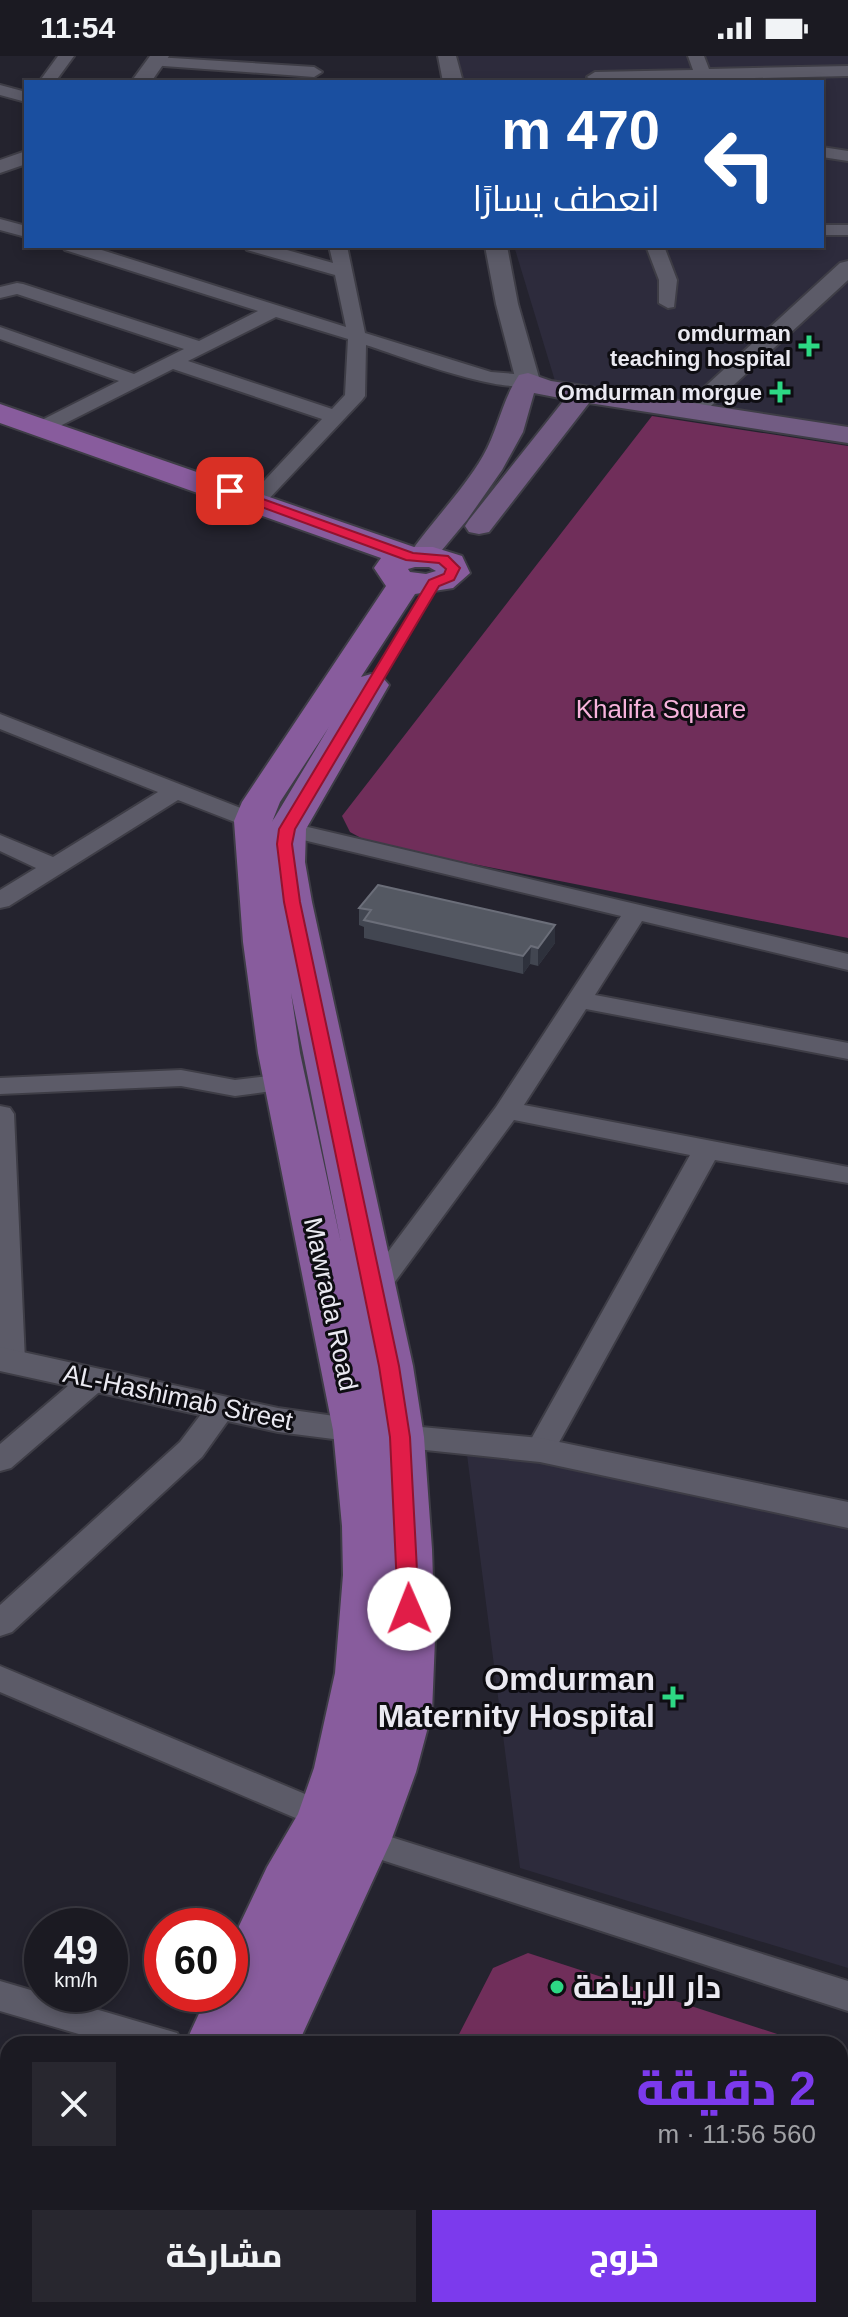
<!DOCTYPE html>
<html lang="ar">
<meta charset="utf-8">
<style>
:root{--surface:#1b1a22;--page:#28272f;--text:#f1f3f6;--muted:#a0a1a5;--line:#393840;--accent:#7c3aed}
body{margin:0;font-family:Arial,Cairo,sans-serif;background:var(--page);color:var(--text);direction:rtl;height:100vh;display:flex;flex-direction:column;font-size:30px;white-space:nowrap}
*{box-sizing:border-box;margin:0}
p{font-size:26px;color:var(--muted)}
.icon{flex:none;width:44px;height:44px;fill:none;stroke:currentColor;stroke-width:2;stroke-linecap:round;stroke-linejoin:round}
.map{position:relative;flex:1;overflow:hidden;direction:ltr}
.drawer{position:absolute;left:0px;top:1980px;width:848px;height:282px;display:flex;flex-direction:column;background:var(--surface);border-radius:24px 24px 0 0;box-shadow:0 4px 12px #0003,0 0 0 2px var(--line);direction:rtl}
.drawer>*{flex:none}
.guide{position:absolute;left:24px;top:24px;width:800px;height:168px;border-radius:0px;box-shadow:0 4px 12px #0003,0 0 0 2px var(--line);direction:rtl;background:#1a4fa0;color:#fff;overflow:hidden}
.speed{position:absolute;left:24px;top:1852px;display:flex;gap:16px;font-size:40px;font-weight:700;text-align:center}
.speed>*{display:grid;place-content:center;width:104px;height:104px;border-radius:50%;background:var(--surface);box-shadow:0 4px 12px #0003,0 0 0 2px var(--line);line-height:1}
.speed small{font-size:20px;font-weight:400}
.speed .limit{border:12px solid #d22;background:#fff;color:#111}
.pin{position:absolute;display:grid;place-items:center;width:68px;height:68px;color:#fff;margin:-34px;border-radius:16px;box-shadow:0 4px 12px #0006}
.me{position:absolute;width:88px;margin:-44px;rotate:359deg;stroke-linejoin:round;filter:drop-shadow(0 0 6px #0008)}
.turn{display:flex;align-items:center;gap:28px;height:168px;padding:0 32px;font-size:36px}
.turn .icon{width:104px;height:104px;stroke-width:2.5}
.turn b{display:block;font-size:56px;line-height:68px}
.round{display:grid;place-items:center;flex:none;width:84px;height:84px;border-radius:0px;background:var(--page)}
.overview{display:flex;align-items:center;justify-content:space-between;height:136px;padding:0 32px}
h1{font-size:48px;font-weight:800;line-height:60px;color:var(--accent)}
.action{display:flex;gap:16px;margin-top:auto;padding:16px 32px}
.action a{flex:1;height:92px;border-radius:0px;background:var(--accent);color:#fff;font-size:32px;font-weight:800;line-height:92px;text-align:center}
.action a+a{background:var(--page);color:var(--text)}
.status{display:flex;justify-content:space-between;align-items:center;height:56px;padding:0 40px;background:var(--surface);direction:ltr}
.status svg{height:22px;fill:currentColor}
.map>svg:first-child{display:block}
.built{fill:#2d2b3c}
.green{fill:#702e5a}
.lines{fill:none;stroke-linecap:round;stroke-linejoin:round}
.minor-casing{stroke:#3e3d46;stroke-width:4}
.tertiary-casing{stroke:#3e3d46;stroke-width:4}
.secondary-casing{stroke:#3e3d46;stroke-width:4}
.primary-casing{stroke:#3e3d46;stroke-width:4}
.minor{fill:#5c5b68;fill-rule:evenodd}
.tertiary{fill:#5c5b68;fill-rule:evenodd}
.secondary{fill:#725c83;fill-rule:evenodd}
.primary{fill:#885c9d;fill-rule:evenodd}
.wall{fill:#424651}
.shaded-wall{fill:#2e313c}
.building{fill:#545862;stroke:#6b6e79;stroke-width:2}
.route{fill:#e11d48;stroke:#92132f;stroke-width:2}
.poi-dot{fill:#2dd884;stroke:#0e0d12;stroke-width:3}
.labels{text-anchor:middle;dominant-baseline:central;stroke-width:6;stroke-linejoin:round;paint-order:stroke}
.far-poi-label{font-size:22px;font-weight:bold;fill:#eae9f1;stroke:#0e0d12;text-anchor:end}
.park-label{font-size:26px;fill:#f7b3dc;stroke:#0e0d12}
.street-label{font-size:26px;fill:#eae9f1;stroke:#0e0d12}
.near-poi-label{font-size:32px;font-weight:bold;fill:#eae9f1;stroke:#0e0d12;text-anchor:end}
</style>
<div class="status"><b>11:54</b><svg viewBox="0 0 49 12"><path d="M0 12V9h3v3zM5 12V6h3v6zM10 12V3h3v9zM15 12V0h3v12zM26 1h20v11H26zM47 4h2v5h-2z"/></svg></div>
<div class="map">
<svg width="848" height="2261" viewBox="0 0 848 2261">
<rect width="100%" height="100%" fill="#24232e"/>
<!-- built -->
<path class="built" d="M 457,0 L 848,0 L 848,378 L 555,325 L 514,190 L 822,190 L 822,26 L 465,26 Z
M 466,1391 L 848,1470 L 848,1912 L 520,1812 Z"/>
<!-- green -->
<path class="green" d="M 652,360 L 848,390 L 848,882 L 372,788 L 350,776 L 342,760 Z
M 528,1897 L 808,1988 L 454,1988 L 493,1912 Z
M 840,1998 L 848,2001 L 848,2261 L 313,2261 L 316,2254 L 840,2254 Z"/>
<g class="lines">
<defs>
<path id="minor" d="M 58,0 L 74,0 L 55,26 L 39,26 Z
M 688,0 L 704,0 L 709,13 L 848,10 L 848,20 L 713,23 L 715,26 L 699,26 L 698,23 L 595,26 L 587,21 L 595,16 L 693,14 Z
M 156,1 L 314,11 L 322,16 L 314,21 L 150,9 L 148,6 Z
M 0,29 L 26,36 L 26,46 L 0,39 Z
M 822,91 L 848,95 L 848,105 L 822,101 Z
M 0,163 L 26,170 L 26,181 L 0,174 Z
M 822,169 L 848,169 L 848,179 L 822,179 Z
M 62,190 L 89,190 L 346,271 L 335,219 L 247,194 L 244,190 L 273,190 L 333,207 L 329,190 L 347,190 L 365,277 L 491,316 L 528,319 L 538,325 C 517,346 395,298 366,289 L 365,340 L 362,344 L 264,448 L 250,448 L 247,444 L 250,440 L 322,363 L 173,313 L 50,375 L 36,375 L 33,371 L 36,367 L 119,325 L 0,283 L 0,271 L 134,318 L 184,293 L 17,238 L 0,242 L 0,231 L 17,227 L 23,228 L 199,285 L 258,255 L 65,194 ZM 276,261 L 348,283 L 345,339 L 332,353 L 188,305 Z
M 646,190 L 664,190 L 677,224 L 674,251 L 668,252 L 659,247 L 659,224 Z
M 0,658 L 261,760 L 848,898 L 848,914 L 642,865 L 595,939 L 848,987 L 848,1003 L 586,953 L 524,1049 L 848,1111 L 848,1127 L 715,1104 L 551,1401 L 540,1404 L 529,1401 L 525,1394 L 690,1099 L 514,1064 L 383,1242 L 373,1245 L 363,1242 L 358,1236 L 496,1051 L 621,860 L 245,770 L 178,744 L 9,850 L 0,852 L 0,834 L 36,812 L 0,795 L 0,779 L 53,801 L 158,736 L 0,673 Z
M 181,1014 L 235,1024 L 285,1018 L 294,1020 L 298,1026 L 294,1032 L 235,1040 L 181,1030 L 0,1038 L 0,1022 Z
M 0,1050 L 10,1052 L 14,1058 L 25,1305 L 21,1312 L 10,1315 L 0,1312 Z
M 94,1314 L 105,1317 L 109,1324 L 105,1331 L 11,1412 L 0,1415 L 0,1388 L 83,1317 Z
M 222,1342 L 233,1345 L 237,1352 L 202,1401 L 12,1576 L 0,1580 L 0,1549 L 180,1386 L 211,1345 Z
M 0,1610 L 336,1751 L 375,1776 L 848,1925 L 848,1955 L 351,1794 L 312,1769 L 0,1636 Z
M 0,1925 L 177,1977 L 183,1988 L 113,1988 L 0,1955 Z"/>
<path id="tertiary" d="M 150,0 L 169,0 L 151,26 L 131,26 Z
M 438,0 L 456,0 L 463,26 L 443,26 Z
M 26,95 L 26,108 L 0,117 L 0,104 Z
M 485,190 L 507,190 L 518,248 L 540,325 L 536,330 L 520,330 L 516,325 L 496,248 Z
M 848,205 L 848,224 L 701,359 L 685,359 L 681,354 L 685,349 L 840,207 Z
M 0,1291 L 278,1352 L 370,1365 L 376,1374 L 370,1383 L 357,1386 L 278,1376 L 0,1315 Z
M 400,1369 L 540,1382 L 848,1446 L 848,1472 L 540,1406 L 387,1390 L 381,1381 L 387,1372 Z"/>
<path id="secondary" d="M 528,317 L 551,325 L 848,371 L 848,387 L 589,347 L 489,476 L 479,478 L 469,476 L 465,470 L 469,464 L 565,343 L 534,337 L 523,376 L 502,414 L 467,464 L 432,506 L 422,509 L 412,506 L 408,500 C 432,465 462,436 483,400 C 498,374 502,344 519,319 Z"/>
<path id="primary" d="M 0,348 L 414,491 L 433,491 L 462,500 L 470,517 L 453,532 L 415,538 L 361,621 L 371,618 L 383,622 L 389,629 L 306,773 L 305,806 L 312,846 L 413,1310 L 424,1381 L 432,1493 L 435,1583 L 432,1656 L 416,1716 L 391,1785 L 298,1988 L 185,1988 L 208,1938 L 230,1938 L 230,1889 L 267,1811 L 298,1758 L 314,1712 L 335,1617 L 343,1519 L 342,1470 L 333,1374 L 258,997 L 243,886 L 234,765 L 242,746 L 386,530 L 374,512 L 381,502 L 0,367 ZM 415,511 L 429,511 L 436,515 L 426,518 L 410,516 L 408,513 ZM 329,671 L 272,766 L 280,746 ZM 291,937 L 341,1187 L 300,997 Z
M 52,2254 L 173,2254 L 170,2261 L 48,2261 Z"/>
</defs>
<!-- minor casing -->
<use href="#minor" class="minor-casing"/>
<!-- tertiary casing -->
<use href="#tertiary" class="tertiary-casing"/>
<!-- secondary casing -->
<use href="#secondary" class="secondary-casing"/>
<!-- primary casing -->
<use href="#primary" class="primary-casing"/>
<!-- minor -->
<use href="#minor" class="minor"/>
<!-- tertiary -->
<use href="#tertiary" class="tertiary"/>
<!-- secondary -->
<use href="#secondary" class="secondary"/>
<!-- primary -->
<use href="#primary" class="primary"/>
</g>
<!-- wall -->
<path class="wall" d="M 359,852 L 555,887 L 538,910 L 530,908 L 523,918 L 364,882 L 364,871 L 359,869 Z"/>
<!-- shaded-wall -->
<path class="shaded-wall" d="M 555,869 L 555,887 L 538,910 L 538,892 Z
M 531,890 L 530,908 L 523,918 L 523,900 Z"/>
<!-- building -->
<path class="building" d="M 378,829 L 555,869 L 538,892 L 531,890 L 523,900 L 364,864 L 371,854 L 359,852 Z"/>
<!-- route -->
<path class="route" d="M 226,433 L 235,433 L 413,497 L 448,500 L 460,512 L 454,524 L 439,530 L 295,773 L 292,788 L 300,846 L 399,1310 L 410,1381 L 419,1553 L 416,1559 L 401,1559 L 398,1553 L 390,1381 L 379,1310 L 284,846 L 277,788 L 279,773 L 429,524 L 444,518 L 446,513 L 439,507 L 406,504 L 226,438 Z"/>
<!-- markers -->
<g class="poi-dot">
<path d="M805 278h8v8h8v8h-8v8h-8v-8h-8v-8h8z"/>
<path d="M776 324h8v8h8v8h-8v8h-8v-8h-8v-8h8z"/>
<path d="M669 1629h8v8h8v8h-8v8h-8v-8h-8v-8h8z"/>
<circle cx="557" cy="1931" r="8"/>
</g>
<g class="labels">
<!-- far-poi labels -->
<g class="far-poi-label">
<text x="791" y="277">omdurman<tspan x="791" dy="25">teaching hospital</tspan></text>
<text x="762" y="336">Omdurman morgue</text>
</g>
<!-- park labels -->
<g class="park-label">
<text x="661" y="653">Khalifa Square</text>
</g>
<!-- street labels -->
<g class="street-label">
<text transform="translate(331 1248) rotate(78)">Mawrada Road</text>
<text transform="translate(178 1341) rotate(12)">AL-Hashimab Street</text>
</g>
<!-- near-poi labels -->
<g class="near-poi-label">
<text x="655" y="1623">Omdurman<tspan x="655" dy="37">Maternity Hospital</tspan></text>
<text x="573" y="1931" text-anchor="start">دار الرياضة</text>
</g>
</g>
</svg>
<div class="speed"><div>49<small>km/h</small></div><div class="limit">60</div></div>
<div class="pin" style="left:230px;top:435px;background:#d93025"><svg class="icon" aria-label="arrive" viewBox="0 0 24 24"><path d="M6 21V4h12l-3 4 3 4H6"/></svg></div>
<svg class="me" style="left:409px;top:1553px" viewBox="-20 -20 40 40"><circle r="19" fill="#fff"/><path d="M0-13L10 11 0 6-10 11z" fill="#e11d48"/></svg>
<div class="guide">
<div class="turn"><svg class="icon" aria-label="left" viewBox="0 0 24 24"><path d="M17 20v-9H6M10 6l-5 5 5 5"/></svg><div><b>470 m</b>انعطف يسارًا</div></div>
</div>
<section class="drawer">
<div class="overview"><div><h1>2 دقيقة</h1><p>560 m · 11:56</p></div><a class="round"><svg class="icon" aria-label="close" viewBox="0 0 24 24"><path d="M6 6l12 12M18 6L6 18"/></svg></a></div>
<div class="action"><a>خروج</a><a>مشاركة</a></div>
</section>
</div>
